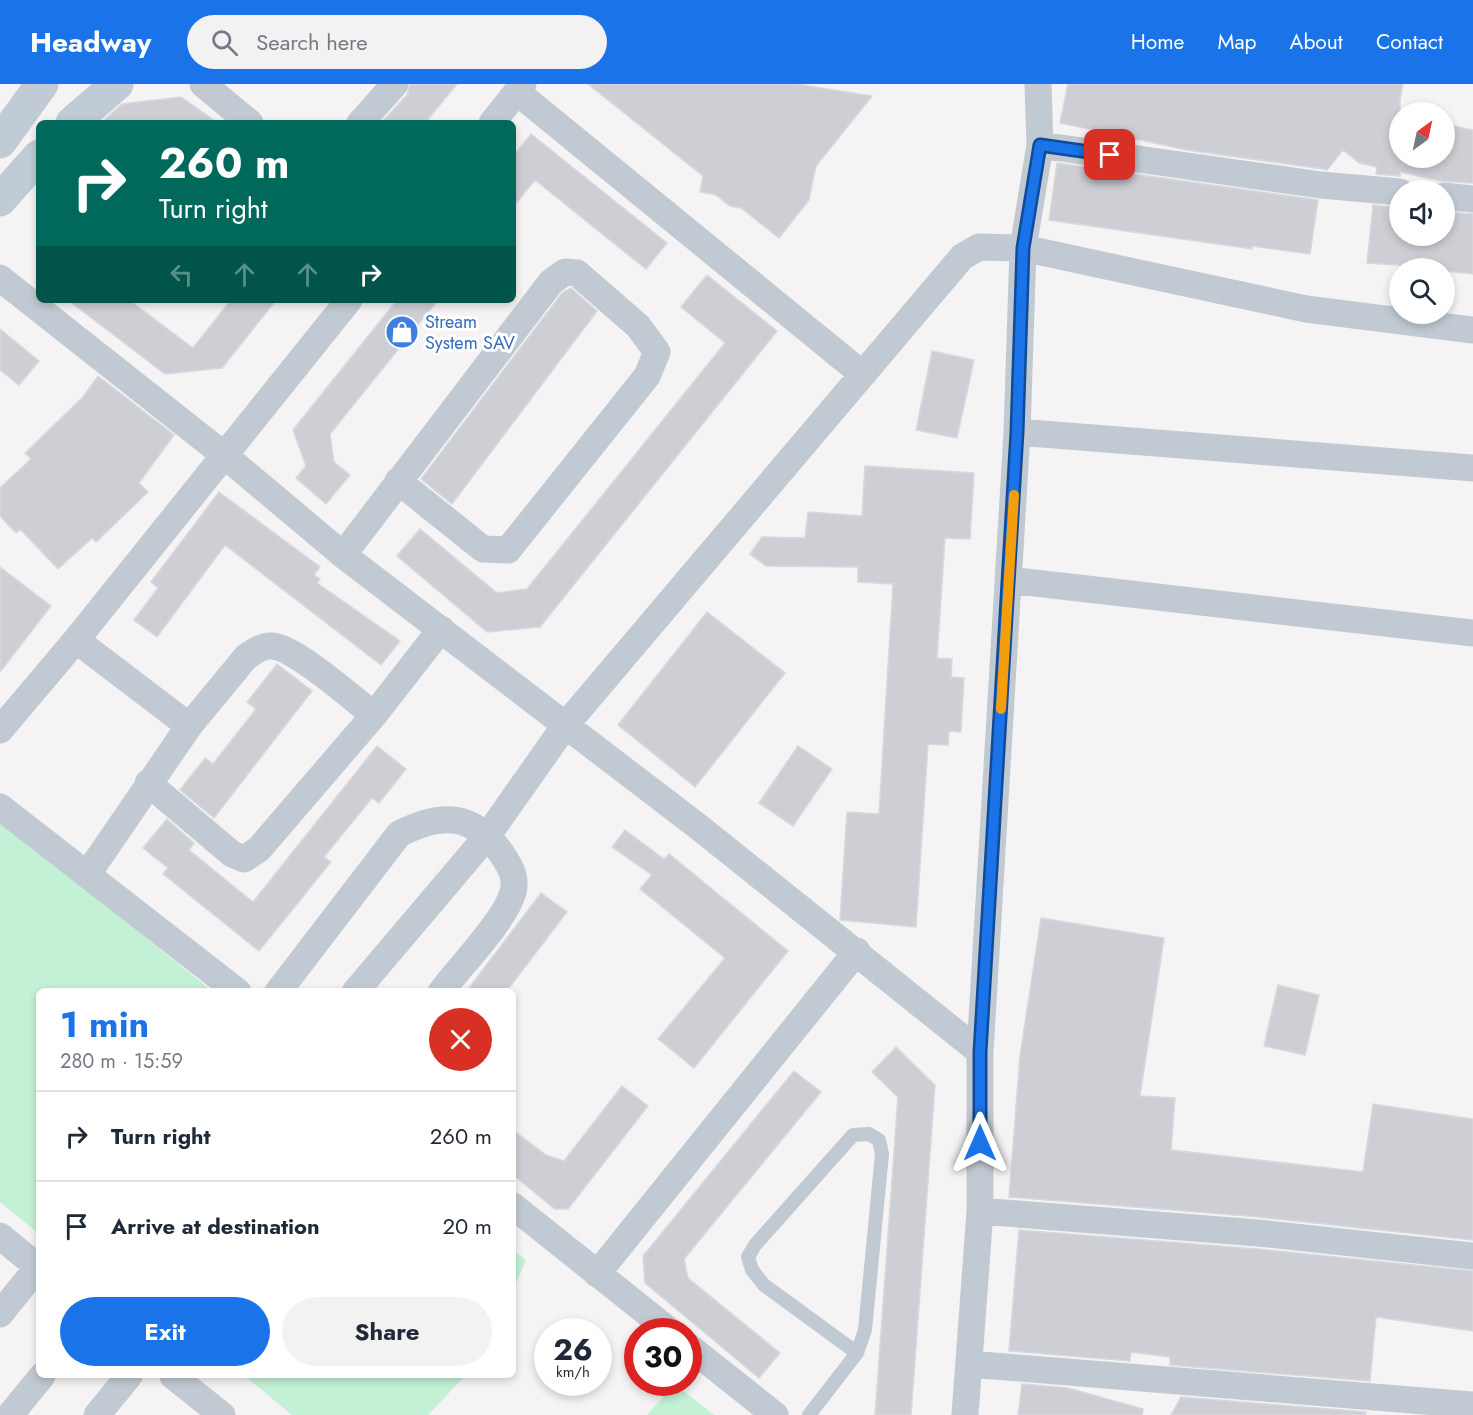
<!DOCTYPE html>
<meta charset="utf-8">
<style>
:root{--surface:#fff;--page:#f2f2f3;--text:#1f2937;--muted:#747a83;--line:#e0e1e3;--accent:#1a73e8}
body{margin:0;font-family:Jost,sans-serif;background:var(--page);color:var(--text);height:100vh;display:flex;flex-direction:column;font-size:22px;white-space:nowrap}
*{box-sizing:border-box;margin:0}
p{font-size:20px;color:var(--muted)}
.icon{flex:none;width:33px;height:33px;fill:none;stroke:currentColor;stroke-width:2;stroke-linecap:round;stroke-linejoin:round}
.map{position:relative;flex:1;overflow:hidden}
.details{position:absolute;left:36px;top:904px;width:480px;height:390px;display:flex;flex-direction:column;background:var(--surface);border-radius:9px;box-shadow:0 3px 9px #0003}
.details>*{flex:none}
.hud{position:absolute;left:36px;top:36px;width:480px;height:183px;border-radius:9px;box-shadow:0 3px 9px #0003;background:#00695c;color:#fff;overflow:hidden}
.needle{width:39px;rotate:33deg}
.tools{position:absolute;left:1389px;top:18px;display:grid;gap:12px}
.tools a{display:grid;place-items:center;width:66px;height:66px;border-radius:50%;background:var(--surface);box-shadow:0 3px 9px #0003;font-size:30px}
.speed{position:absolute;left:534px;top:1234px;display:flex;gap:12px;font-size:30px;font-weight:700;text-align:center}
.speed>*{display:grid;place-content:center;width:78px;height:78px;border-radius:50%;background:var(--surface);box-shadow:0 3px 9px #0003;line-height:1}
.speed small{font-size:15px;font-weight:400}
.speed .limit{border:9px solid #d22;background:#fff;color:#111}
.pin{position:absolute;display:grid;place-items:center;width:51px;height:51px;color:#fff;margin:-26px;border-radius:12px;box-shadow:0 3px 9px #0006}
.me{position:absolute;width:66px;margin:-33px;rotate:0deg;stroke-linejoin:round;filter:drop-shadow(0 0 4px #0008)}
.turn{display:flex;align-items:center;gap:21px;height:126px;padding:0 24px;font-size:27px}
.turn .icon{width:78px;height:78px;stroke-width:2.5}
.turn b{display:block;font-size:42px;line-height:51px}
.lanes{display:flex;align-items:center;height:57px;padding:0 24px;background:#0003;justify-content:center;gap:30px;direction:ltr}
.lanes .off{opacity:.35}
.round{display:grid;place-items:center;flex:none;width:63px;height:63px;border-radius:32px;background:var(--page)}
.summary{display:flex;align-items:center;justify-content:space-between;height:102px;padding:0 24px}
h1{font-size:36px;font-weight:700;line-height:45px;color:var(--accent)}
.cta{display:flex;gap:12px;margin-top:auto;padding:12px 24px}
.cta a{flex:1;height:69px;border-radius:36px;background:var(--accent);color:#fff;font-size:24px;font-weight:700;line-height:69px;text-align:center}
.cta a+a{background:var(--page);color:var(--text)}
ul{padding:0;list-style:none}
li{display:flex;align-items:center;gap:18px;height:90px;padding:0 24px;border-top:2px solid var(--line)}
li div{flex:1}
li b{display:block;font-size:22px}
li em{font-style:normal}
header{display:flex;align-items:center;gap:36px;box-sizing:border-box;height:84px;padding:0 30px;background:var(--accent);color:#fff}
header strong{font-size:28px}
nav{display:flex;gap:33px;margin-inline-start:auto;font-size:21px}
.search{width:420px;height:54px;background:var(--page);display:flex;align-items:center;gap:15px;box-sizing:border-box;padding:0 21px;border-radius:33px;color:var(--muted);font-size:22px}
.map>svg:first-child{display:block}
.green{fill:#c3f1d5}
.building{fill:#cdcfd5;stroke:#d7d9de;stroke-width:1.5}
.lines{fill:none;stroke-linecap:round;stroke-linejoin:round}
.lane{stroke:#c1cad2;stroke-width:14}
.street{stroke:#c1cad2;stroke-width:27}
.secondary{stroke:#c1cbd6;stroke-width:33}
.route-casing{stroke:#114b97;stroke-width:15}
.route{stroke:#1a73e8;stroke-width:10}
.slow{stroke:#f59e0b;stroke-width:10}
.labels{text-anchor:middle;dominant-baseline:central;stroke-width:6;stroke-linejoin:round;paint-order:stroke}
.shop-label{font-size:18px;fill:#366cbe;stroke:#fff;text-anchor:start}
</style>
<header>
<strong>Headway</strong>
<div class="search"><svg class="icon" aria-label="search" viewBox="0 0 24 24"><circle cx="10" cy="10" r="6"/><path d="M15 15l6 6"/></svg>Search here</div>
<nav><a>Home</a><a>Map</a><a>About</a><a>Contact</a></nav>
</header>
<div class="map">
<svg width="1473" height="1331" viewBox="0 0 1473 1331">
<rect width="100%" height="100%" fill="#f5f3f3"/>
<!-- green -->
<path class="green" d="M 0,736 L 212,907 L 39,908 L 39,1150 L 0,1118 Z
M 513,1166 L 526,1176 L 513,1206 Z
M 245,1292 L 465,1292 L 428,1331 L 292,1331 Z
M 675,1300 L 714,1331 L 647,1331 Z"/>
<!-- building -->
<path class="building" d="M 410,0 L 457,0 L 425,39 L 381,39 L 407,11 Z
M 588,0 L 796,0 L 872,12 L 816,82 L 809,116 L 779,154 L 741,124 L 730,122 L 716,111 L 700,108 L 703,92 Z
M 1068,0 L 1403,0 L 1400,15 L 1400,74 L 1444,74 L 1444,40 L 1473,46 L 1473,99 L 1441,97 L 1400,88 L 1400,92 L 1376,90 L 1377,83 L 1359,79 L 1343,66 L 1327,86 L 1323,85 L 1187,66 L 1060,39 Z
M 181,13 L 218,39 L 101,39 L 122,20 Z
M 531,50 L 667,159 L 646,185 L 535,96 L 513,123 L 513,72 Z
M 1057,79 L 1318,116 L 1310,170 L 1252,162 L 1252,165 L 1049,136 Z
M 1373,121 L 1400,124 L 1400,152 L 1444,152 L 1444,128 L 1473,130 L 1473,190 L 1444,187 L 1444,184 L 1367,179 Z
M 707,191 L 777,247 L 540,543 L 487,548 L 397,472 L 420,445 L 497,509 L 527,505 L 725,259 L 681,223 Z
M 571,204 L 597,227 L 452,420 L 421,395 L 562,209 Z
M 68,216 L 129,216 L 193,264 L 231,216 L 276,216 L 222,284 L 165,290 Z
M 397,216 L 438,216 L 330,350 L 334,378 L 350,391 L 326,420 L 296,394 L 306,382 L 293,346 Z
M 0,245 L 39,277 L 19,301 L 0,286 Z
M 932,267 L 974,276 L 957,354 L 916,346 Z
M 98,292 L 174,351 L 139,399 L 148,408 L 96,458 L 92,454 L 58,485 L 20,445 L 16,449 L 0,432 L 0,404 L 31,375 L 25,369 L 83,313 Z
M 865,382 L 974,389 L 970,455 L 945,454 L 937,574 L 952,575 L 951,593 L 964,594 L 961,648 L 949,647 L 948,661 L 928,660 L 916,843 L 840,836 L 847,728 L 879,730 L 893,500 L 858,498 L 858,483 L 766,482 L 750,470 L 762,453 L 805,454 L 808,428 L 862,432 Z
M 219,408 L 320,483 L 314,491 L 320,495 L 317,499 L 400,557 L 381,581 L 225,461 L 157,553 L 134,536 L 158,504 L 151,498 Z
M 0,483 L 51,522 L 0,588 Z
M 707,528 L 785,589 L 695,703 L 618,641 Z
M 277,580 L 312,607 L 214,734 L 180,706 L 205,674 L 213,680 L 256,625 L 247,618 Z
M 377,662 L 406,685 L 379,719 L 372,714 L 324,773 L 331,778 L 259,867 L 163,790 L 168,784 L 143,764 L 167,735 L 194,759 L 189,766 L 253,818 Z
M 798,662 L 832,685 L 793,742 L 759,719 Z
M 625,746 L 664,775 L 669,770 L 788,867 L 694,984 L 658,955 L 725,874 L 640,805 L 652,791 L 612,763 Z
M 541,809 L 567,828 L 506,908 L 466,908 Z
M 1041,834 L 1164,854 L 1140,1012 L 1175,1014 L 1171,1066 L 1363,1088 L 1373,1020 L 1473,1035 L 1473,1156 L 1259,1133 L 1009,1113 L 1020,972 Z
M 1278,901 L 1319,911 L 1305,971 L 1264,962 Z
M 896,963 L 935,1001 L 911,1331 L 875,1331 L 898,1013 L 872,988 Z
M 794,987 L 821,1008 L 684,1175 L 688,1194 L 780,1269 L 759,1294 L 645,1199 L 643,1172 Z
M 622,1002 L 648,1022 L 568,1125 L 555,1125 L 513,1091 L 513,1046 L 546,1071 L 564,1077 Z
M 1019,1146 L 1257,1165 L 1473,1187 L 1473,1247 L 1376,1233 L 1370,1297 L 1170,1281 L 1170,1273 L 1131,1268 L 1130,1277 L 1009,1267 Z
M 1022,1300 L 1068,1304 L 1143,1325 L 1142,1331 L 1018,1331 Z
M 1181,1313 L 1366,1328 L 1366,1331 L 1171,1331 Z"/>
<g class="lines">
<!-- lane -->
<path class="lane" d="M 809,1331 L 857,1269 L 865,1246 L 882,1070 L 879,1056 L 869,1050 L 853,1051 L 755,1161 L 748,1173 L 752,1186 L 764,1201 L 857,1269"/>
<!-- street -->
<path class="street" d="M 203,0 L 250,39
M 1038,0 L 1040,61 L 1023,164 L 1306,225 L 1473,246
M 517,8 L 861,289
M 360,39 L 395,0
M 492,39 L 523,0
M 1040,61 L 1321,101 L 1400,108
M 1444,112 L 1473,115
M 0,194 L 224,371 L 343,471 L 700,744 L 980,968
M 1017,348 L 1473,384
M 343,471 L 551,198 L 565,188 L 577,189 L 638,242 L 657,268 L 647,292 L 508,466 L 483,465 L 398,397
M 1009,496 L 1473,549
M 76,556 L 189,642
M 0,646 L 76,556 L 349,216
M 148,699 L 232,770 L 244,775 L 259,765 L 374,631 L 441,545
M 0,723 L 238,908
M 87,791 L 189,642 L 246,573 C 253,568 263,561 272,562 C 295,563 353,615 374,631
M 278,908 L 399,750 C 442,728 473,729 502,770 C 510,783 517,792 513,808 C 505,837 460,882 441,908
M 355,908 L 488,751 L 564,643 L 962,173 L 979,163 L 1023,164 L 1017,348 L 980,968 L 980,1127 L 965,1331
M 513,1122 L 671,1248
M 980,1127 L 1258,1149 L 1473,1172
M 0,1152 L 39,1184
M 597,1190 L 857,867
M 0,1230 L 38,1183
M 688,1262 L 775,1331
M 969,1280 L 1473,1321
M 173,1292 L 222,1331
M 10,1331 L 42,1292
M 97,1331 L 129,1292"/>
<!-- secondary -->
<path class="secondary" d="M 72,39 L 117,0
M 0,58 L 42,0
M 0,116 L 39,72"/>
</g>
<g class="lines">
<defs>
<path id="route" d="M 980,1059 L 980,968 L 1017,348 L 1023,164 L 1040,61 L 1110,71"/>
</defs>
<!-- route casing -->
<use href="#route" class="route-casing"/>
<!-- route -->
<use href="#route" class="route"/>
<!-- slow -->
<path class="slow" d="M 1001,625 L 1014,411"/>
</g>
<!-- icons -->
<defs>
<symbol id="shop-disc" viewBox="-11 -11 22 22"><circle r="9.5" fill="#3f7fe0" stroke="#fff"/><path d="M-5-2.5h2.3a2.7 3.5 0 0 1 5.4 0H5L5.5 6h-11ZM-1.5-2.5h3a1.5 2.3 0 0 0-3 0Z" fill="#fff"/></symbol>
</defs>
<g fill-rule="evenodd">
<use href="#shop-disc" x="383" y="229" width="38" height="38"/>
</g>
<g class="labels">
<!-- shop labels -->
<g class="shop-label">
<text x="425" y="238">Stream<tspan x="425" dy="21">System SAV</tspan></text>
</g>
</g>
</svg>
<div class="tools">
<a><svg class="needle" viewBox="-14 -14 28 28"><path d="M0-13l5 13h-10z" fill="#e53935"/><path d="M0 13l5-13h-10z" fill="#747a83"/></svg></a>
<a><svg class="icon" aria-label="sound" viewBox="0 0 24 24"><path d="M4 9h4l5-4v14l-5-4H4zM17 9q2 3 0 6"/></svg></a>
<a><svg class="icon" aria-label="search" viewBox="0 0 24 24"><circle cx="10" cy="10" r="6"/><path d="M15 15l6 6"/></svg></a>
</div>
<div class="speed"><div>26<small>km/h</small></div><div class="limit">30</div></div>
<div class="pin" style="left:1110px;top:71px;background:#d93025"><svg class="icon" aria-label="arrive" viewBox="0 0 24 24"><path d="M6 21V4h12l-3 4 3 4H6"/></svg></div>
<svg class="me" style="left:980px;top:1059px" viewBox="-20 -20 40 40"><path d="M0-17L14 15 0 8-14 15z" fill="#1a73e8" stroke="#fff" stroke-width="4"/></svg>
<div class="hud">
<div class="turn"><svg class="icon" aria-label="right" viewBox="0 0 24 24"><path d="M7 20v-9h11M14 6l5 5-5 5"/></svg><div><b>260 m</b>Turn right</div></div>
<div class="lanes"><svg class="icon off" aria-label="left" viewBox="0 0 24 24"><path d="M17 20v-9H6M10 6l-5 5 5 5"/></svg><svg class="icon off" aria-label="ahead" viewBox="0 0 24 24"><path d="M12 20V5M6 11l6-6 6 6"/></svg><svg class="icon off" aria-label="ahead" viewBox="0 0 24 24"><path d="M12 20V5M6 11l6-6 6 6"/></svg><svg class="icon" aria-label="right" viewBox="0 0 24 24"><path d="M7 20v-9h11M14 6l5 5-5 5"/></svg></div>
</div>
<section class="details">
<div class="summary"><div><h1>1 min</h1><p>280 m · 15:59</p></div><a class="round" style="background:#d93025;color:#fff"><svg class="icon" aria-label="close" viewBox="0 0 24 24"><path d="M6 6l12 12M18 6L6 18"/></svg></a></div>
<ul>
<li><svg class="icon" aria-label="right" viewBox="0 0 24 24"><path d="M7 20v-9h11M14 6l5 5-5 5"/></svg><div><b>Turn right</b></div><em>260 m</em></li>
<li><svg class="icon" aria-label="arrive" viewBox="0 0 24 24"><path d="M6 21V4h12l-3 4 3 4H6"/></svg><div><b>Arrive at destination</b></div><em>20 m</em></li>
</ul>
<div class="cta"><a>Exit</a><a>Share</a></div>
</section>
</div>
